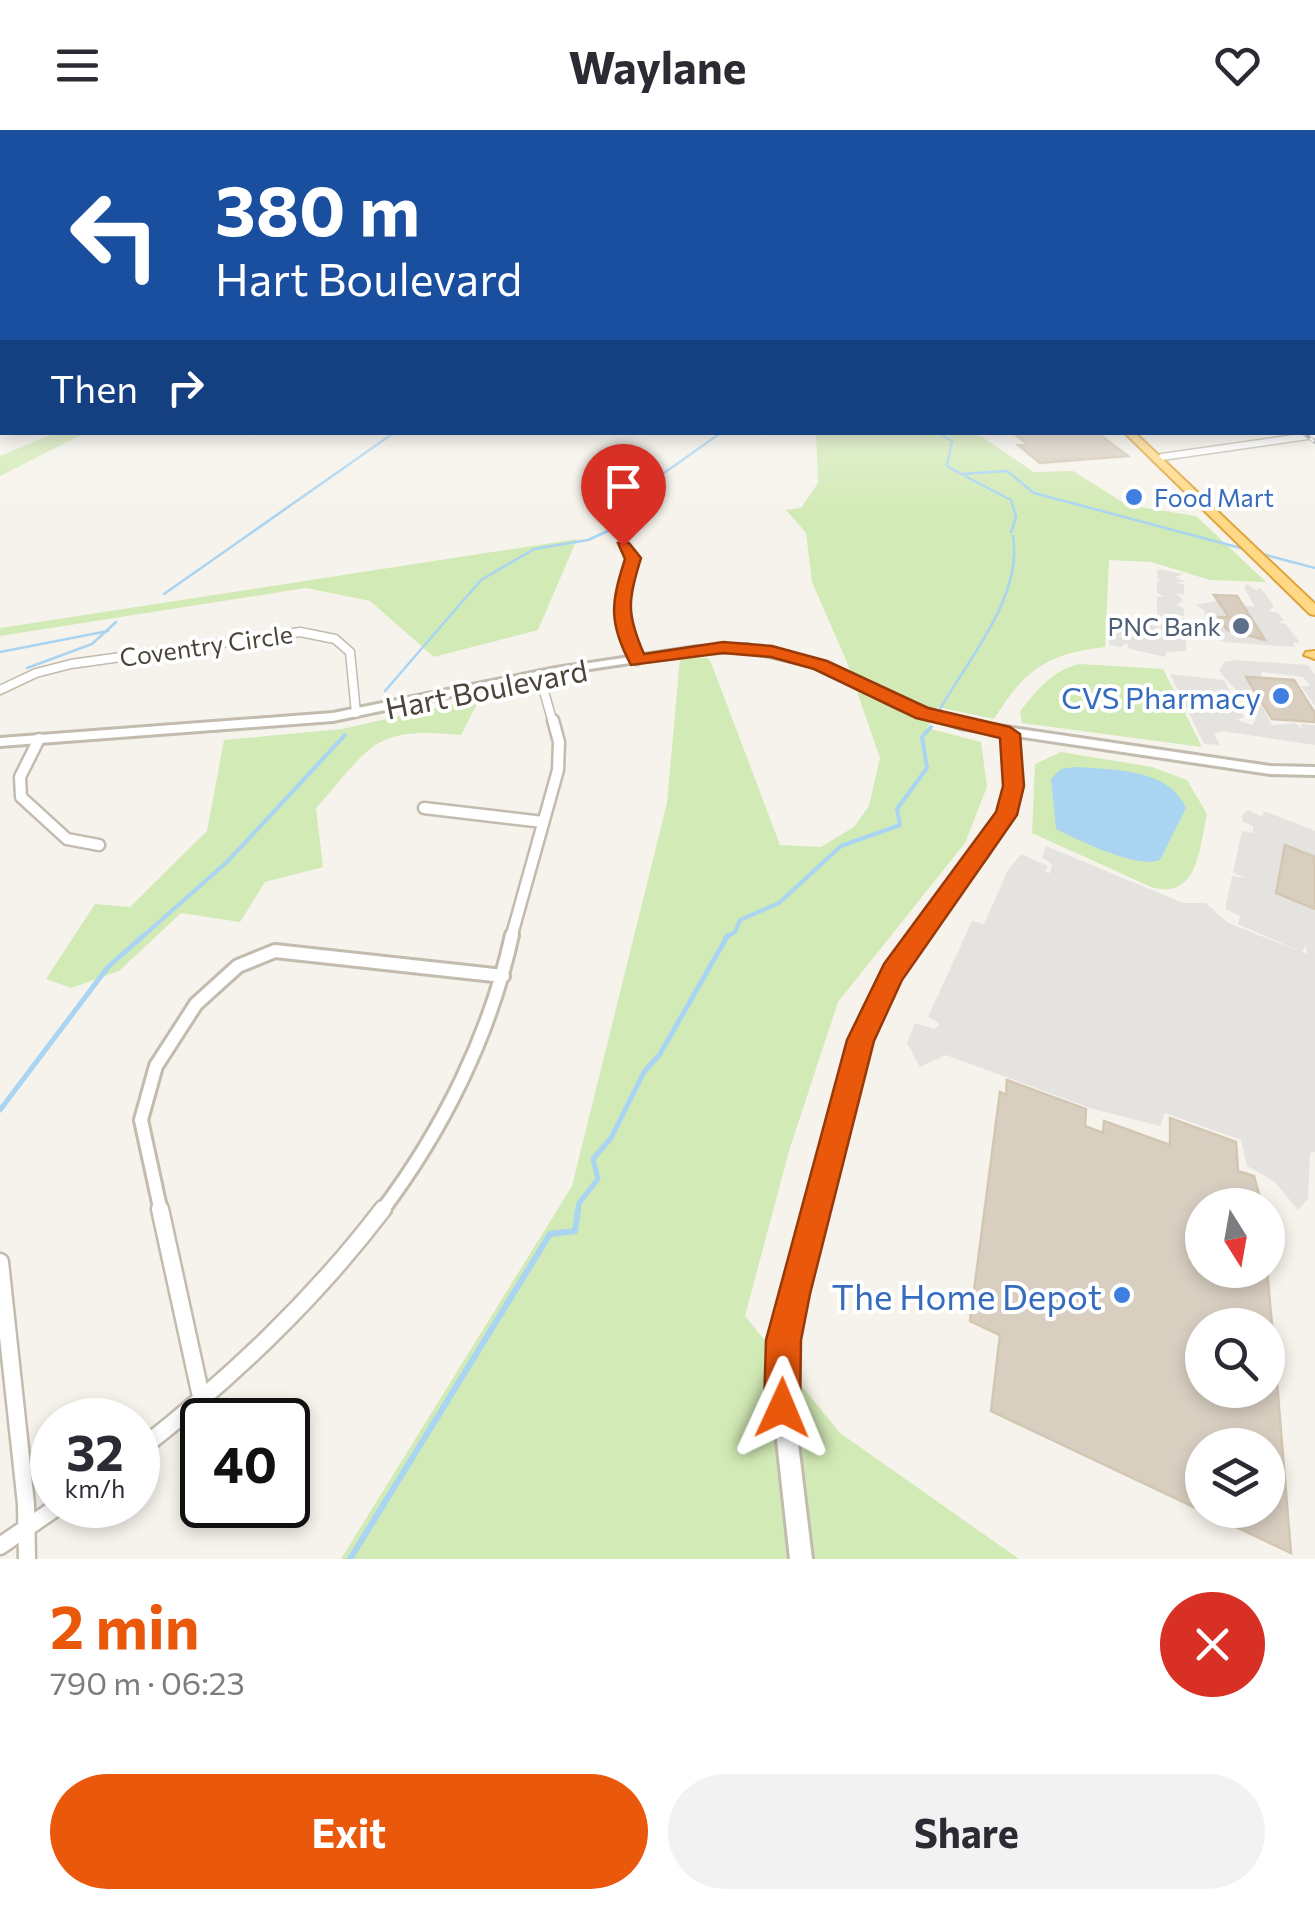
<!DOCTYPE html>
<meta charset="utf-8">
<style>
:root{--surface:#fff;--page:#f2f2f3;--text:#2b2b33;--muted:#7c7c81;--accent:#ea580c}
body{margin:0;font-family:Commissioner,sans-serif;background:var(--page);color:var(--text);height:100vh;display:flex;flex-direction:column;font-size:38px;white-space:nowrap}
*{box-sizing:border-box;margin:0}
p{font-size:32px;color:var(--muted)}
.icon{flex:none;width:55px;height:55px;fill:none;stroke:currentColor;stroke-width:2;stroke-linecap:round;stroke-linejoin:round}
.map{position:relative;height:1429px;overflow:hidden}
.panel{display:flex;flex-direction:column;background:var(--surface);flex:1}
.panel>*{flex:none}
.hud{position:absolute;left:0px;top:0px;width:1315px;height:305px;box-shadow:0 5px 15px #0003;background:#1a4fa0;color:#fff;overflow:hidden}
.needle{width:65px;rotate:169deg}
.controls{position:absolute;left:1185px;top:1058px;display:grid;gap:20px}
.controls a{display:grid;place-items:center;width:100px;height:100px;border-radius:50%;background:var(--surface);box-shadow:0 5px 15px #0003;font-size:50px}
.speed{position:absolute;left:30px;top:1268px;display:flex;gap:20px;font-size:50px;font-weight:700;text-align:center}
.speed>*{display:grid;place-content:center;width:130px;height:130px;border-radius:50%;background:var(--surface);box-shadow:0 5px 15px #0003;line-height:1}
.speed small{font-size:25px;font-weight:400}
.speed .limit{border:5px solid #111;border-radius:15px;background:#fff;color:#111}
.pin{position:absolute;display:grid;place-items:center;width:85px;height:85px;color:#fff;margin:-102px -42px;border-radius:50% 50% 50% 0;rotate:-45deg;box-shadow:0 0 10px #0007}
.pin .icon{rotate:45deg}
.me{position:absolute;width:110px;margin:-55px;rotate:1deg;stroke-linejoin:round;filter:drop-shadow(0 0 8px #0008)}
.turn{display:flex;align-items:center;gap:35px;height:210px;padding:0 50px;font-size:45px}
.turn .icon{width:130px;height:130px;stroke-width:2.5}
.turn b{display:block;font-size:70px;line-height:85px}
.then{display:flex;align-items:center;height:95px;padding:0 50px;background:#0003;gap:20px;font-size:38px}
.round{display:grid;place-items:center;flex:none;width:105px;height:105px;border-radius:52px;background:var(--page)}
.head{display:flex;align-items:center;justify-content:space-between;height:170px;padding:0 50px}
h1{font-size:60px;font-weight:700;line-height:75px;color:var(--accent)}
.cta{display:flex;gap:20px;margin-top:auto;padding:20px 50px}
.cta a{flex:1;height:115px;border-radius:60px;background:var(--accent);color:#fff;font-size:40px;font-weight:700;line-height:115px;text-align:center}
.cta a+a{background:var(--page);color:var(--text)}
header{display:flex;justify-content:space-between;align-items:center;height:130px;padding:0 50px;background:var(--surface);font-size:45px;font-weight:700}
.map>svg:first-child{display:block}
.green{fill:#d2eab5}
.parking{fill:#e5e3e0}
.water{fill:#a9d4f2}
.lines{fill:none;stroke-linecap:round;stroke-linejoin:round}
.stream-far3{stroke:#a9d4f2;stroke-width:2.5}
.stream-far2{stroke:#a9d4f2;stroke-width:4}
.stream-far1{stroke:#a9d4f2;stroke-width:5}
.stream{stroke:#a9d4f2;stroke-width:6}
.building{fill:#d8cfc1;stroke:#d3c7b4;stroke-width:2.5;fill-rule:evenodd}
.minor-far4-casing{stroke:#c2bbae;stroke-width:9}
.minor-far3-casing{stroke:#c2bbae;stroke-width:11}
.minor-far2-casing{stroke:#c2bbae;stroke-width:15}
.minor-far1-casing{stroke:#c2bbae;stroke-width:18}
.minor-casing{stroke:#c2bbae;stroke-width:21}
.tertiary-casing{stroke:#c2bbae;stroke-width:6}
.trunk-casing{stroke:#e0a43c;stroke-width:4}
.minor-far4{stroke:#fff;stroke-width:6}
.minor-far3{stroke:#fff;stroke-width:8}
.minor-far2{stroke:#fff;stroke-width:10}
.minor-far1{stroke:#fff;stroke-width:12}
.minor{stroke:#fff;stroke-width:16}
.tertiary{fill:#fff;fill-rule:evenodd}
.trunk{fill:#ffd985;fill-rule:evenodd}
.rail-casing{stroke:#9a9a9a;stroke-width:4}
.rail{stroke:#fff;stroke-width:2.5;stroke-dasharray:5;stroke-linecap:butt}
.route{fill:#ea580c;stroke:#983908;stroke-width:2.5}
.shop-dot{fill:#3f7fe0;stroke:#fff;stroke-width:4}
.service-dot{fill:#5c6f8a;stroke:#fff;stroke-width:4}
.labels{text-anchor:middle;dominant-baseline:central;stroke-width:8;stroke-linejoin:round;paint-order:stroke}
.far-shop-label{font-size:25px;fill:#366cbe;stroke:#fff;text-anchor:start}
.far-service-label{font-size:25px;fill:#4e5e75;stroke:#fff;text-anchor:end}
.far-street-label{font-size:25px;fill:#4b4439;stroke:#fff}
.street-label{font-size:30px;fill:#4b4439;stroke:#fff}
.shop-label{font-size:30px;fill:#366cbe;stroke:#fff;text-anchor:end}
.near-shop-label{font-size:35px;fill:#366cbe;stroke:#fff;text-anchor:end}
</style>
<header><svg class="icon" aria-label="menu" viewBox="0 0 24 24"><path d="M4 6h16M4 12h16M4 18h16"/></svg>Waylane<svg class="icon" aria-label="heart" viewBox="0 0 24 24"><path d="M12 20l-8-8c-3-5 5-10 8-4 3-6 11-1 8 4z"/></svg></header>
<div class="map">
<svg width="1315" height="1429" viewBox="0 0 1315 1429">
<rect width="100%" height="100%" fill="#f6f3ec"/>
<!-- green -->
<path class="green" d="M 55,303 L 85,303 L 0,346 L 0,326 Z
M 816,303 L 976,303 L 1034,342 L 1073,341 L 1127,375 L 1196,386 L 1266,452 L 1210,450 L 1151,432 L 1109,430 L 1105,517 C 1047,524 1025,539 994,589 L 938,577 L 927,598 L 981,612 L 987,657 L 965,713 L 838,872 L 789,1021 L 745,1186 L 840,1303 L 1019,1429 L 341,1429 L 572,1056 L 667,673 L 680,528 L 708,528 L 712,535 L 780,715 L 821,717 L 854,697 L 869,676 L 880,628 L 846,530 L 812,452 L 806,403 L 786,380 L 801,378 L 818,353 Z
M 577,409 L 538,500 L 434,527 L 370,471 L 306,458 L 0,506 L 0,498 Z
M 1080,534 L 1163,539 L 1202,617 L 1022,593 L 1020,582 C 1034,562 1055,538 1080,534 Z
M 480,568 L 461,605 C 371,596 372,616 316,678 L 323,737 L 265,752 L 240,792 L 181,783 L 119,841 L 71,858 L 46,849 L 95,774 L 130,777 L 207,701 L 224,610 L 342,599 Z
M 1061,622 L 1152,637 L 1187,650 L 1207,684 C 1199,719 1198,771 1151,757 L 1032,703 L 1035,634 Z"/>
<!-- parking -->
<path class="parking" d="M 1157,439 L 1184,444 L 1175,447 L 1186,452 L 1176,452 L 1184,455 L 1184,465 L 1176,463 L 1183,470 L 1176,475 L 1184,478 L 1184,486 L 1177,485 L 1185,489 L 1185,503 L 1178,503 L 1186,506 L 1186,521 L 1166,522 L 1166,527 L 1130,519 L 1126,513 L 1121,517 L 1109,515 L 1110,490 L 1119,491 L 1120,486 L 1165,499 L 1157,495 L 1157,486 L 1164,487 L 1157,484 L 1157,467 L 1164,467 L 1157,463 L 1157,451 L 1164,452 L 1158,450 Z
M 1247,454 L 1256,460 L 1261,458 L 1274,476 L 1269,481 L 1278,483 L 1284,491 L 1277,492 L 1286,494 L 1300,513 L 1293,512 L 1295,517 L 1223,512 L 1207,503 L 1204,480 L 1195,475 L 1215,471 L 1255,477 L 1244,457 Z
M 1236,530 L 1308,535 L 1315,545 L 1315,576 L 1301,556 L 1310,556 L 1303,547 L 1262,542 L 1261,548 L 1241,546 L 1248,550 L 1272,595 L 1296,593 L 1302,599 L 1301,594 L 1315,595 L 1315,615 L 1221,601 L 1214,604 L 1220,615 L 1204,614 L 1170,544 L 1224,550 L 1233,567 L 1225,568 L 1234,570 L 1244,587 L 1237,590 L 1252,595 L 1256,590 L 1244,569 L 1219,541 L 1224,532 Z
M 1248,680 L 1262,687 L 1264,681 L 1315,701 L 1315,1022 L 1310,1023 L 1308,1069 L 1298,1080 L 1274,1051 L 1247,1036 L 1241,1010 L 1165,983 L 1160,996 L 1093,979 L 946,925 L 920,937 L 907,913 L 915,893 L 934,899 L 940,894 L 928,887 L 972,791 L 984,794 L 1008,740 L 1021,724 L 1048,736 L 1045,742 L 1050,743 L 1052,735 L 1042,727 L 1046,716 L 1183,773 L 1206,773 L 1228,793 L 1307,824 L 1306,815 L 1302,822 L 1238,794 L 1240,786 L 1225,779 L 1232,746 L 1245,748 L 1233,742 L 1242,701 L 1253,703 L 1253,696 L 1243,692 L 1241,686 Z"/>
<!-- water -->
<path class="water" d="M 1076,637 C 1113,640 1169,638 1186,678 L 1160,730 C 1137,739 1078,710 1056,699 L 1051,649 L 1061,639 Z"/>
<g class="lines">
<!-- stream-far3 -->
<path class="stream-far3" d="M 937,302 L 952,311 L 947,336 L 961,344 L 1007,341 L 1034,363 L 1248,420
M 965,346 L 1011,370 L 1016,387 L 1011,402
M 1262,424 L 1315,438
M 164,464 L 395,302
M 0,522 L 108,501
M 27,538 L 92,514 L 116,492
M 385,561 L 481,450 L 534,419 L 588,410 L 610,400 L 657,348 L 722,302
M 940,579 C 969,528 1023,466 1013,406"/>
<!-- stream-far2 -->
<path class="stream-far2" d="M 141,808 L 227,732 L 345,605
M 725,808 L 735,802 L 740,790 L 779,773 L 841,716 L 900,695 L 897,679 L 927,638 L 922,607 L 931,597"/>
<!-- stream-far1 -->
<path class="stream-far1" d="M 0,980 L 108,837 L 144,805
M 578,1082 L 579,1073 L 598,1049 L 593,1029 L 611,1008 L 644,942 L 660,924 L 728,805"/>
<!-- stream -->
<path class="stream" d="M 350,1429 L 550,1104 L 575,1101 L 578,1079"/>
</g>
<!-- building -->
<path class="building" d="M 1096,302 L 1128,326 L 1040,333 L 1018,315 L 1027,314 L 1015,304 Z
M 1214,465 L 1237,466 L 1265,510 L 1227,500 L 1219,487 L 1229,487 Z
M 1246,547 L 1294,550 L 1315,583 L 1315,592 L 1272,589 Z
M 1285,715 L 1315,727 L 1315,779 L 1276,763 Z
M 1007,950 L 1086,979 L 1085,996 L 1103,1003 L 1104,991 L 1170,1015 L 1170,988 L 1236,1012 L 1238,1041 L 1254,1046 L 1262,1075 L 1202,1075 L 1202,1140 L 1267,1140 L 1272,1195 L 1202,1195 L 1202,1260 L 1268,1260 L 1268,1228 L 1275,1228 L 1291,1423 L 991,1281 L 1000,1205 L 970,1191 L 1000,962 L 1006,965 ZM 1202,1315 L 1268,1315 L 1268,1380 L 1202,1380 Z"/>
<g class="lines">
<defs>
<path id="minor-far4" d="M 1162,327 L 1315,305
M 623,416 L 629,423"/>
<path id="minor-far3" d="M 627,421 L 633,428 C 622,466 621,495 637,531
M 539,544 L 553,593
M 0,560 L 36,543 L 71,534 L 300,502 L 335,509 L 350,522 L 356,583"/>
<path id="minor-far2" d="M 39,609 L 20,647 L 21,667 L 67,709 L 99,715
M 424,678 L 543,692
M 511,808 L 558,640 L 559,612 L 553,590"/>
<path id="minor-far1" d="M 161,1082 L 141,990 L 156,936 L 196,874 L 238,836 L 275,821 L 503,846
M 381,1082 C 443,1000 490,905 512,805"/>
<path id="minor" d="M 160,1079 L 202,1271
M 0,1132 L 26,1374 L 27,1429
M 138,1321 C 230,1249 312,1172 383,1079
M 0,1416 L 60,1375"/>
<path id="tertiary" d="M 747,515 L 824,533 L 906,572 L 965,591 L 1270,636 L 1315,637 L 1315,645 L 1270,644 L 1016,606 L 1020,656 L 1012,685 L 986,727 L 913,823 L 877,884 L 826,1066 L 794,1210 L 791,1255 L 812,1429 L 790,1429 L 771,1255 L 774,1210 L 808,1066 L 865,877 L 903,815 L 978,719 L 1000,684 L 1008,656 L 1005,605 L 960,598 L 898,578 L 817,537 L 747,521 L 697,523 L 556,544 L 333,591 L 0,616 L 0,608 L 333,583 L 556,538 L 697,517 Z"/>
<path id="trunk" d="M 1124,302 L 1134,302 L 1315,474 L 1315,485 L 1310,484 Z
M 1315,521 L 1315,529 L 1304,525 L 1306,522 Z"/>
</defs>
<!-- minor-far4 casing -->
<use href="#minor-far4" class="minor-far4-casing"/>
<!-- minor-far3 casing -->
<use href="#minor-far3" class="minor-far3-casing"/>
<!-- minor-far2 casing -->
<use href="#minor-far2" class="minor-far2-casing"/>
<!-- minor-far1 casing -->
<use href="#minor-far1" class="minor-far1-casing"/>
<!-- minor casing -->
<use href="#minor" class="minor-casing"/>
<!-- tertiary casing -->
<use href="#tertiary" class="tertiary-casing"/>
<!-- trunk casing -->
<use href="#trunk" class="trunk-casing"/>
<!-- minor-far4 -->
<use href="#minor-far4" class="minor-far4"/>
<!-- minor-far3 -->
<use href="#minor-far3" class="minor-far3"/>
<!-- minor-far2 -->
<use href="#minor-far2" class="minor-far2"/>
<!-- minor-far1 -->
<use href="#minor-far1" class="minor-far1"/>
<!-- minor -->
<use href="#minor" class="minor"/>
<!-- tertiary -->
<use href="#tertiary" class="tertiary"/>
<!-- trunk -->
<use href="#trunk" class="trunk"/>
<defs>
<path id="rail" d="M 1302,302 L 1315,312"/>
</defs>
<!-- rail casing -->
<use href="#rail" class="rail-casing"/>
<!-- rail -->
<use href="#rail" class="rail"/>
</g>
<!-- sky -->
<linearGradient id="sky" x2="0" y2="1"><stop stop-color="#8fc1ec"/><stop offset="0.48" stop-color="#fbfaf6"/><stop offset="1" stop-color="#fbfaf6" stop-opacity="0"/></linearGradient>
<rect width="1315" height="384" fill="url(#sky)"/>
<!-- route -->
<path class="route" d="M 618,413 L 629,413 L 641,428 C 628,471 626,483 644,524 L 723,512 L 772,516 L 827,531 L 928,578 L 1010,597 L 1020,604 L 1024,656 L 1017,685 L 902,850 L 874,911 L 810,1164 L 801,1210 L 800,1278 L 795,1291 L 782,1296 L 769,1291 L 764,1278 L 766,1210 L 847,910 L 884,834 L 996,682 L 1003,656 L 1000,608 L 916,588 L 814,539 L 771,527 L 723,523 L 631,535 C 608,492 611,473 625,429 Z"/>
<!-- markers -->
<g class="shop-dot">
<circle cx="1134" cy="367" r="10"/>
<circle cx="1281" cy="566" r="10"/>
<circle cx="1122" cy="1165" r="10"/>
</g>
<circle class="service-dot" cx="1241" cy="496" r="10"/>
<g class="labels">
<!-- far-shop labels -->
<g class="far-shop-label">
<text x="1154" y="367">Food Mart</text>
</g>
<!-- far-service labels -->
<g class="far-service-label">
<text x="1221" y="496">PNC Bank</text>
</g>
<!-- far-street labels -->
<g class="far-street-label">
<text transform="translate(206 515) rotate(-8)">Coventry Circle</text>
</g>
<!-- street labels -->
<g class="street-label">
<text transform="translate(486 558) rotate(-11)">Hart Boulevard</text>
</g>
<!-- shop labels -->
<g class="shop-label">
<text x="1261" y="566">CVS Pharmacy</text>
</g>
<!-- near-shop labels -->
<g class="near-shop-label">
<text x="1102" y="1165">The Home Depot</text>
</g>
</g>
</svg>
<div class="controls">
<a><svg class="needle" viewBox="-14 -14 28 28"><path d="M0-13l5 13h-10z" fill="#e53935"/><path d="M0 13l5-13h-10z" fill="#7c7c81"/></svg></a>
<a><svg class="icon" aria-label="search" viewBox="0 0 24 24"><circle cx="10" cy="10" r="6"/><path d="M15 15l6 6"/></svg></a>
<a><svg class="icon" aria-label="layers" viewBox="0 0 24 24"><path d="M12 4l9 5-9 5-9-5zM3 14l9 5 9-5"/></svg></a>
</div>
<div class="speed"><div>32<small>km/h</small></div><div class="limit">40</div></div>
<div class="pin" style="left:623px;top:416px;background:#d93025"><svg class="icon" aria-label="arrive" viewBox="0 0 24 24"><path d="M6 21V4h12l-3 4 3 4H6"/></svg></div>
<svg class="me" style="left:782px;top:1278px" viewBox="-20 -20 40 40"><path d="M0-17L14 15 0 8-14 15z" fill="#ea580c" stroke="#fff" stroke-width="4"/></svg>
<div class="hud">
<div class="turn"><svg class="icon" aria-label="left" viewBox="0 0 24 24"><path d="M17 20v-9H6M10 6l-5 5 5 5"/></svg><div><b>380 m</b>Hart Boulevard</div></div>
<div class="then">Then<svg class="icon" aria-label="right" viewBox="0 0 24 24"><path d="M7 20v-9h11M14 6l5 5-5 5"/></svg></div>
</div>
</div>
<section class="panel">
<div class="head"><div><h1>2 min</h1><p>790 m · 06:23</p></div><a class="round" style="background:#d93025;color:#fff"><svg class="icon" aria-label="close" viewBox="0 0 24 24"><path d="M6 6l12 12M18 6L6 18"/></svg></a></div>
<div class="cta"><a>Exit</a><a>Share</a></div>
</section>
